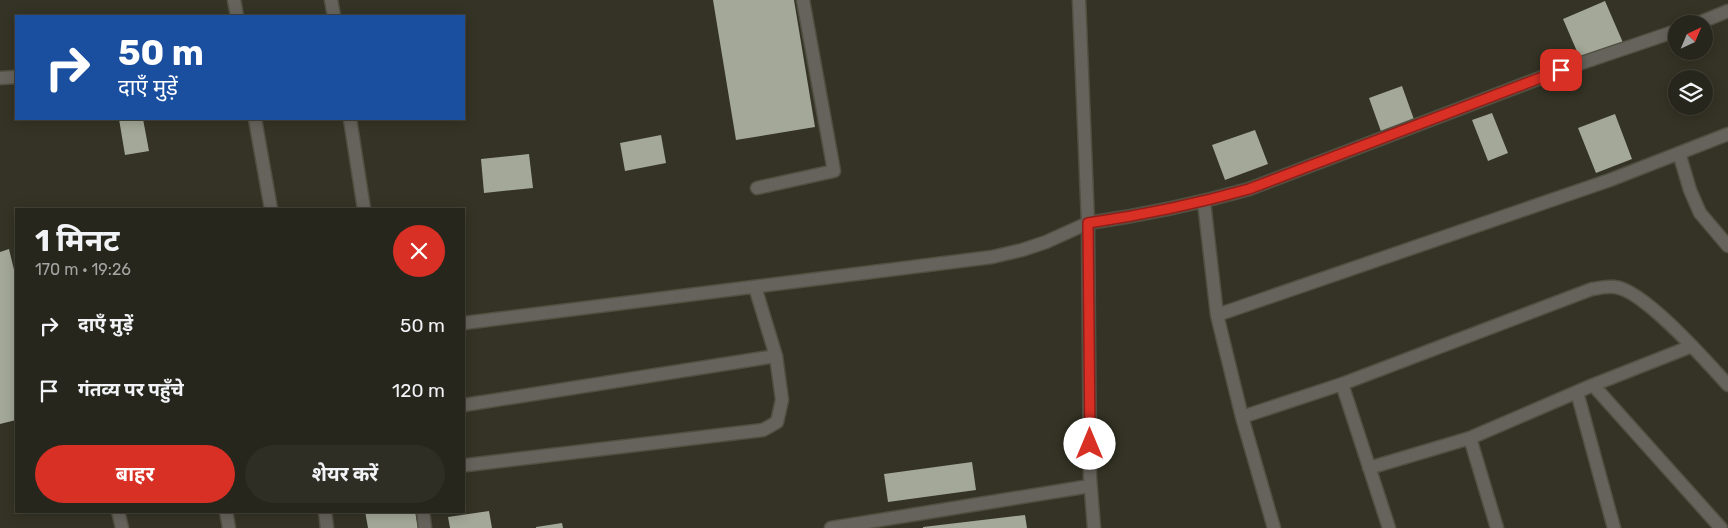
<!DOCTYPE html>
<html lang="hi">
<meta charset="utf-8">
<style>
:root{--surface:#27261c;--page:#2f2e25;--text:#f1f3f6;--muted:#a4a5a3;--line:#43433b;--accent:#d93025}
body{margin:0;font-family:Rubik,"Noto Sans Devanagari",sans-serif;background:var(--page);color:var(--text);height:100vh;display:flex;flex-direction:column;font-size:19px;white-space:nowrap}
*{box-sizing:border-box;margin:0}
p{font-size:16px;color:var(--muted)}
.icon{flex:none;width:28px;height:28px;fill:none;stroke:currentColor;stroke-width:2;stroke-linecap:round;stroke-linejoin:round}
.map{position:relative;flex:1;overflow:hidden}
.sheet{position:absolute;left:15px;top:208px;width:450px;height:305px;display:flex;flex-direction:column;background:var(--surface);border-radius:0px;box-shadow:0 2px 12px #0003,0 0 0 1px var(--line)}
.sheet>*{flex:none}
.guide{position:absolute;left:15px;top:15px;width:450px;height:105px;border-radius:0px;box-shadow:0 2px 12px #0003,0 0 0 1px var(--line);background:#1a4fa0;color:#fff;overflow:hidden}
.needle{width:32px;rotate:44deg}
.tools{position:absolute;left:1668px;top:15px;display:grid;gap:10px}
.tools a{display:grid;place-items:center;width:45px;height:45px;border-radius:50%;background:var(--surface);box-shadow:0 2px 12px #0003,0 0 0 1px var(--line);font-size:25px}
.pin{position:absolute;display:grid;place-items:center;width:42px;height:42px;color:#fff;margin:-21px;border-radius:10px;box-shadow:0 2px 8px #0006}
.me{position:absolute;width:55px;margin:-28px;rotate:0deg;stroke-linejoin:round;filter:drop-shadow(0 0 4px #0008)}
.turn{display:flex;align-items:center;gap:18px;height:105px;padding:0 20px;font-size:22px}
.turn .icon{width:65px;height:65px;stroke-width:2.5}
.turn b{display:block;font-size:35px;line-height:42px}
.round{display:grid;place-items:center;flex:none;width:52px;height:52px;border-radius:26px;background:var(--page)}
.summary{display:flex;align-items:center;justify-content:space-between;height:85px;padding:0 20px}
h1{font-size:30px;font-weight:700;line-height:38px}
.button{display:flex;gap:10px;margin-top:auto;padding:10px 20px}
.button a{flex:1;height:58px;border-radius:30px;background:var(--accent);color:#fff;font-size:20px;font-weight:700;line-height:58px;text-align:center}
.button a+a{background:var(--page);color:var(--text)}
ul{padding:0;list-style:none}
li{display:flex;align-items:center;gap:15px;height:65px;padding:0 20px}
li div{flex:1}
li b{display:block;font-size:19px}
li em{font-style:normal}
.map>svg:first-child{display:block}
.building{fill:#a3a898}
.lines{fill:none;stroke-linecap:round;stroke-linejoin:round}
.service-casing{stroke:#505042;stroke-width:15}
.minor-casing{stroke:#505042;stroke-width:15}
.service{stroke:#66635c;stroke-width:12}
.minor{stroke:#66635c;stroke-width:12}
.route-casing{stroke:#8d1f18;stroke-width:12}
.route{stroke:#d93025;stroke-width:9}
</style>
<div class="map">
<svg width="1728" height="528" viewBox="0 0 1728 528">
<rect width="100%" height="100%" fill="#343325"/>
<!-- building -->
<path class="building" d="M 713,0 L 794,0 L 815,127 L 736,140 Z
M 1605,1 L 1624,45 L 1582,63 L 1563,19 Z
M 1402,86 L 1416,125 L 1383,137 L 1369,98 Z
M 1492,113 L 1508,153 L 1488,161 L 1472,120 Z
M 1615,114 L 1632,159 L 1596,173 L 1578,128 Z
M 119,119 L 143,119 L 149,151 L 125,155 Z
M 1255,130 L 1268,164 L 1225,180 L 1212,145 Z
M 661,135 L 666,163 L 625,171 L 620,143 Z
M 529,154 L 533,188 L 484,193 L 481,159 Z
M 9,249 L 16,278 L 16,420 L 0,424 L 0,252 Z
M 972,462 L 976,490 L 888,502 L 884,474 Z
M 365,511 L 415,511 L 418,528 L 368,528 Z
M 489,511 L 492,528 L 450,528 L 448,517 Z
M 1025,515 L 1027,528 L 923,528 L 923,527 Z
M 562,523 L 563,528 L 536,528 L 536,527 Z"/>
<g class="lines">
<defs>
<path id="service" d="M 757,188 L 834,171 L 803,0
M 464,323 L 992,257 L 1022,250 L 1046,242 L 1088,223
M 464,405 L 776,356
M 467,465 L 763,430 L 777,422 L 782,400 L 776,356 L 755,287"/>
<path id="minor" d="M 234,0 L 237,16
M 331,0 L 334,16
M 1079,0 L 1088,223 L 1090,477 L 1094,528
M 1696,24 L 1728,11
M 0,78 L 16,77
M 255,119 L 271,209
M 350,119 L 364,209
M 1679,153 L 1690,190 L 1700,213 L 1728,246
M 1204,202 L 1217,315 L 1242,417 L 1274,528
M 1088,223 C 1143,215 1196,204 1249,189 L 1561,70 L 1676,31
M 1217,315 L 1610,180 L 1728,134
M 1342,384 L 1389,528
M 1593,385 L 1721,528
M 1577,392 L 1614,528
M 1242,417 L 1342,384 L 1592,289 C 1599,288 1608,286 1615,287 C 1644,290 1707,362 1728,385
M 1470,438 L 1497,528
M 1369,468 L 1470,438 L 1593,385 L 1692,346
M 118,511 L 122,528
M 226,511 L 229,528
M 325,511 L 327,528
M 423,511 L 425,528
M 831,528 L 1090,486"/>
</defs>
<!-- service casing -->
<use href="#service" class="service-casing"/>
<!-- minor casing -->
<use href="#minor" class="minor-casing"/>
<!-- service -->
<use href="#service" class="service"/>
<!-- minor -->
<use href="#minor" class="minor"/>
</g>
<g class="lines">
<defs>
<path id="route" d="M 1090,444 L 1088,223 C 1143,215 1196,204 1249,189 L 1561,70"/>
</defs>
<!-- route casing -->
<use href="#route" class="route-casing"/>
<!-- route -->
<use href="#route" class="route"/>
</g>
</svg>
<div class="tools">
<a><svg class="needle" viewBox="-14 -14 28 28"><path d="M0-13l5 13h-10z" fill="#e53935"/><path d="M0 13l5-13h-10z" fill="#a4a5a3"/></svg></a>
<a><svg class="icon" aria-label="layers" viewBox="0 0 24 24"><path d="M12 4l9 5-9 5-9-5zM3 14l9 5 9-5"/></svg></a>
</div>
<div class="pin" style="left:1561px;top:70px;background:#d93025"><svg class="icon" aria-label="arrive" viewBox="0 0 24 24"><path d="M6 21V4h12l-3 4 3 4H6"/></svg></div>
<svg class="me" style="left:1090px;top:444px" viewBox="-20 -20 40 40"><circle r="19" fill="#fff"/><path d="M0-13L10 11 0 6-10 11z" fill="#d93025"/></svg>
<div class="guide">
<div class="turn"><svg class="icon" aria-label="right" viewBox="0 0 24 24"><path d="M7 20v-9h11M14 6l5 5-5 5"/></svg><div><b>50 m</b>दाएँ मुड़ें</div></div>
</div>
<section class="sheet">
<div class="summary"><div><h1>1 मिनट</h1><p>170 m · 19:26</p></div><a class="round" style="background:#d93025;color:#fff"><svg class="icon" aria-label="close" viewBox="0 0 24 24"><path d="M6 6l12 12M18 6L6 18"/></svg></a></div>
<ul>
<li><svg class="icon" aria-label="right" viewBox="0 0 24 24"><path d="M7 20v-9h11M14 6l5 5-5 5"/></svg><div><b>दाएँ मुड़ें</b></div><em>50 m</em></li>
<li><svg class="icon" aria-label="arrive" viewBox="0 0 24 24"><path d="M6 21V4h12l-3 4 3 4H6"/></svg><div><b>गंतव्य पर पहुँचे</b></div><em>120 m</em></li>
</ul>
<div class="button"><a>बाहर</a><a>शेयर करें</a></div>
</section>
</div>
